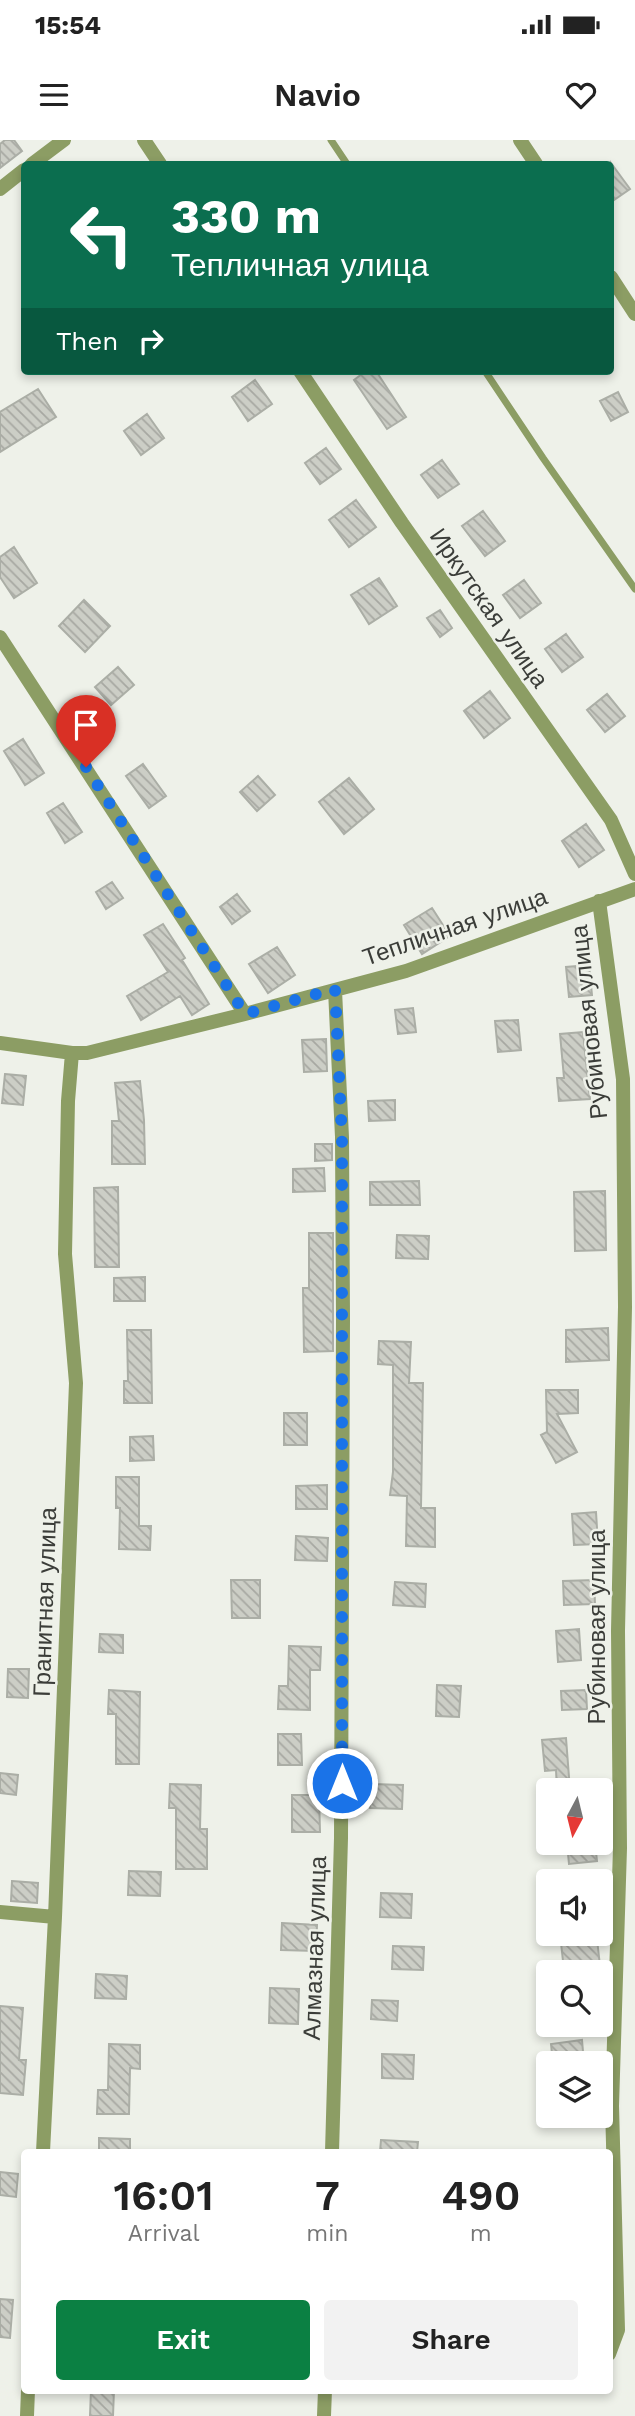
<!DOCTYPE html>
<meta charset="utf-8">
<style>
:root{--surface:#fff;--page:#f2f2f2;--text:#222;--muted:#767676;--accent:#0b8043}
body{margin:0;font-family:"Work Sans",sans-serif;background:var(--page);color:var(--text);height:100vh;display:flex;flex-direction:column;font-size:26px;white-space:nowrap}
*{box-sizing:border-box;margin:0}
p{font-size:23px;color:var(--muted)}
.icon{flex:none;width:38px;height:38px;fill:none;stroke:currentColor;stroke-width:2;stroke-linecap:round;stroke-linejoin:round}
.map{position:relative;flex:1;overflow:hidden}
.panel{position:absolute;left:21px;top:2009px;width:592px;height:245px;display:flex;flex-direction:column;background:var(--surface);border-radius:7px;box-shadow:0 4px 10px #0003}
.panel>*{flex:none}
.guide{position:absolute;left:21px;top:21px;width:593px;height:214px;border-radius:7px;box-shadow:0 4px 10px #0003;background:#0b6e4f;color:#fff;overflow:hidden}
.needle{width:46px;rotate:187deg}
.fabs{position:absolute;left:536px;top:1638px;display:grid;gap:14px}
.fabs a{display:grid;place-items:center;width:77px;height:77px;border-radius:7px;background:var(--surface);box-shadow:0 4px 10px #0003;font-size:35px}
.pin{position:absolute;display:grid;place-items:center;width:60px;height:60px;color:#fff;margin:-72px -30px;border-radius:50% 50% 50% 0;rotate:-45deg;box-shadow:0 0 7px #0007}
.pin .icon{rotate:45deg}
.me{position:absolute;width:77px;margin:-38px;rotate:0deg;stroke-linejoin:round;filter:drop-shadow(0 0 5px #0008)}
.turn{display:flex;align-items:center;gap:24px;height:147px;padding:0 35px;font-size:32px}
.turn .icon{width:91px;height:91px;stroke-width:2.5}
.turn b{display:block;font-size:49px;line-height:60px}
.then{display:flex;align-items:center;height:66px;padding:0 35px;background:#0003;gap:14px;font-size:26px}
.eta{display:flex;justify-content:space-evenly;align-items:center;height:119px;text-align:center}
.eta b{font-size:42px;font-weight:600;line-height:49px}
.primary-button{display:flex;gap:14px;margin-top:auto;padding:14px 35px}
.primary-button a{flex:1;height:80px;border-radius:7px;background:var(--accent);color:#fff;font-size:28px;font-weight:600;line-height:80px;text-align:center}
.primary-button a+a{background:var(--page);color:var(--text)}
.status{display:flex;justify-content:space-between;align-items:center;height:49px;padding:0 35px;background:var(--surface);direction:ltr}
.status svg{height:19px;fill:currentColor}
header{display:flex;justify-content:space-between;align-items:center;height:91px;padding:0 35px;background:var(--surface);font-size:32px;font-weight:600}
.map>svg:first-child{display:block}
.building{fill:url(#building-back-hatch);stroke:#abaea6;stroke-width:2}
.lines{fill:none;stroke-linecap:round;stroke-linejoin:round}
.lane{stroke:#8c9d64;stroke-width:7}
.street{stroke:#8c9d64;stroke-width:14}
.route{stroke:#1a73e8;stroke-width:12;stroke-dasharray:0 21.6}
.labels{text-anchor:middle;dominant-baseline:central;stroke-width:5;stroke-linejoin:round;paint-order:stroke}
.street-label{font-size:24px;fill:#3b3d39;stroke:#eef1e9}
</style>
<div class="status"><b>15:54</b><svg viewBox="0 0 49 12"><path d="M0 12V9h3v3zM5 12V6h3v6zM10 12V3h3v9zM15 12V0h3v12zM26 1h20v11H26zM47 4h2v5h-2z"/></svg></div>
<header><svg class="icon" aria-label="menu" viewBox="0 0 24 24"><path d="M4 6h16M4 12h16M4 18h16"/></svg>Navio<svg class="icon" aria-label="heart" viewBox="0 0 24 24"><path d="M12 20l-8-8c-3-5 5-10 8-4 3-6 11-1 8 4z"/></svg></header>
<div class="map">
<svg width="635" height="2276" viewBox="0 0 635 2276">
<defs>
<pattern id="building-back-hatch" width="6" height="6" patternUnits="userSpaceOnUse" patternTransform="scale(1.75)"><rect width="6" height="6" fill="#cccec6"/><path d="M-1 5l2 2M0 0l6 6M5-1l2 2" fill="none" stroke="#a7a8a2"/></pattern>
</defs>
<rect width="100%" height="100%" fill="#eef1e9"/>
<!-- building -->
<path class="building" d="M 5,0 L 14,0 L 22,11 L 0,28 L 0,4 Z
M 611,23 L 630,49 L 611,62 Z
M 366,231 L 376,231 L 406,277 L 387,289 L 354,240 Z
M 255,240 L 272,264 L 248,281 L 232,257 Z
M 38,249 L 56,277 L 0,312 L 0,272 Z
M 618,252 L 628,272 L 611,281 L 600,261 Z
M 147,274 L 164,298 L 141,315 L 124,291 Z
M 326,308 L 341,329 L 320,344 L 305,323 Z
M 442,320 L 459,344 L 438,358 L 421,335 Z
M 356,360 L 376,387 L 349,407 L 329,380 Z
M 483,371 L 505,401 L 485,416 L 462,386 Z
M 14,407 L 37,443 L 14,458 L 0,437 L 0,417 Z
M 379,438 L 397,466 L 369,484 L 351,455 Z
M 524,440 L 541,463 L 520,478 L 503,455 Z
M 84,460 L 110,486 L 85,512 L 59,486 Z
M 440,470 L 452,488 L 440,497 L 427,478 Z
M 566,494 L 583,517 L 562,532 L 545,509 Z
M 118,527 L 134,545 L 111,565 L 95,547 Z
M 490,551 L 510,578 L 484,598 L 464,571 Z
M 607,554 L 625,576 L 605,592 L 587,570 Z
M 23,599 L 44,633 L 25,645 L 4,611 Z
M 143,624 L 166,656 L 149,668 L 126,636 Z
M 258,636 L 275,655 L 257,671 L 240,652 Z
M 349,638 L 374,669 L 344,694 L 319,662 Z
M 63,663 L 82,692 L 65,703 L 47,673 Z
M 586,684 L 604,710 L 579,727 L 562,701 Z
M 112,742 L 123,758 L 106,769 L 96,752 Z
M 237,754 L 250,771 L 232,784 L 220,767 Z
M 432,768 L 450,796 L 422,814 L 404,785 Z
M 163,784 L 185,818 L 182,820 L 209,864 L 192,875 L 180,856 L 141,880 L 127,856 L 168,832 L 144,795 Z
M 277,807 L 295,835 L 268,853 L 249,824 Z
M 589,825 L 592,855 L 569,857 L 566,827 Z
M 413,868 L 416,892 L 398,894 L 395,870 Z
M 518,880 L 521,910 L 498,912 L 495,881 Z
M 583,892 L 590,959 L 559,961 L 557,938 L 564,938 L 560,894 Z
M 326,899 L 327,931 L 304,932 L 302,900 Z
M 5,934 L 26,936 L 23,965 L 2,963 Z
M 140,941 L 144,980 L 145,1024 L 112,1024 L 112,981 L 119,981 L 115,943 Z
M 395,960 L 395,980 L 369,981 L 368,961 Z
M 315,1004 L 332,1004 L 332,1020 L 315,1021 Z
M 324,1028 L 325,1051 L 293,1052 L 293,1029 Z
M 419,1041 L 420,1065 L 370,1065 L 370,1042 Z
M 118,1047 L 119,1127 L 95,1127 L 94,1048 Z
M 605,1051 L 606,1110 L 575,1111 L 574,1052 Z
M 309,1093 L 333,1093 L 333,1211 L 304,1212 L 303,1148 L 309,1148 Z
M 397,1095 L 429,1096 L 428,1119 L 396,1118 Z
M 145,1137 L 145,1161 L 114,1161 L 114,1138 Z
M 608,1188 L 609,1220 L 566,1222 L 566,1190 Z
M 127,1190 L 151,1190 L 152,1263 L 124,1263 L 124,1241 L 128,1241 Z
M 379,1201 L 411,1202 L 409,1243 L 423,1243 L 421,1368 L 435,1368 L 435,1407 L 406,1406 L 407,1356 L 390,1355 L 393,1332 L 393,1225 L 378,1224 Z
M 546,1250 L 578,1250 L 578,1273 L 557,1274 L 577,1312 L 556,1323 L 541,1295 L 547,1292 Z
M 284,1273 L 307,1273 L 307,1305 L 284,1305 Z
M 153,1296 L 154,1320 L 130,1321 L 130,1297 Z
M 116,1337 L 139,1337 L 139,1386 L 151,1386 L 150,1410 L 119,1409 L 120,1368 L 116,1368 Z
M 327,1345 L 327,1369 L 296,1369 L 296,1346 Z
M 596,1372 L 598,1404 L 574,1405 L 572,1374 Z
M 296,1396 L 328,1398 L 327,1421 L 295,1420 Z
M 231,1440 L 260,1440 L 260,1478 L 232,1478 Z
M 594,1440 L 595,1464 L 564,1465 L 563,1441 Z
M 395,1442 L 426,1444 L 425,1467 L 393,1465 Z
M 579,1489 L 581,1520 L 558,1522 L 556,1491 Z
M 100,1494 L 123,1495 L 123,1513 L 99,1512 Z
M 289,1506 L 321,1507 L 320,1530 L 310,1530 L 310,1570 L 278,1569 L 279,1546 L 288,1546 Z
M 8,1529 L 29,1529 L 28,1558 L 7,1557 Z
M 437,1545 L 461,1546 L 459,1577 L 436,1576 Z
M 109,1550 L 140,1552 L 139,1624 L 116,1624 L 116,1574 L 108,1574 Z
M 586,1550 L 587,1569 L 562,1570 L 561,1551 Z
M 278,1594 L 301,1594 L 302,1625 L 278,1625 Z
M 566,1598 L 570,1650 L 557,1650 L 556,1630 L 545,1631 L 542,1600 Z
M 0,1633 L 18,1635 L 16,1655 L 0,1653 Z
M 170,1644 L 201,1645 L 200,1689 L 207,1689 L 207,1729 L 176,1729 L 176,1668 L 169,1668 Z
M 372,1644 L 403,1645 L 402,1669 L 370,1668 Z
M 292,1655 L 319,1655 L 320,1692 L 292,1692 Z
M 567,1703 L 595,1703 L 597,1721 L 569,1724 Z
M 129,1731 L 161,1732 L 160,1756 L 128,1755 Z
M 12,1741 L 38,1743 L 37,1763 L 11,1761 Z
M 381,1753 L 412,1754 L 411,1778 L 380,1777 Z
M 282,1783 L 317,1785 L 316,1811 L 281,1810 Z
M 597,1799 L 600,1826 L 564,1830 L 561,1803 Z
M 393,1806 L 424,1807 L 423,1830 L 392,1829 Z
M 96,1834 L 127,1836 L 126,1859 L 95,1858 Z
M 270,1848 L 299,1849 L 298,1884 L 269,1883 Z
M 372,1860 L 398,1861 L 397,1881 L 371,1879 Z
M 0,1866 L 23,1868 L 19,1920 L 26,1920 L 23,1955 L 0,1953 Z
M 582,1900 L 584,1923 L 553,1923 L 551,1904 Z
M 109,1904 L 140,1905 L 140,1929 L 130,1928 L 129,1974 L 97,1974 L 98,1950 L 108,1950 Z
M 382,1914 L 414,1915 L 413,1939 L 382,1938 Z
M 99,1998 L 130,1999 L 130,2012 L 99,2012 Z
M 381,2000 L 418,2002 L 417,2012 L 380,2012 Z
M 0,2032 L 18,2034 L 16,2057 L 0,2055 Z
M 0,2159 L 13,2160 L 10,2198 L 0,2197 Z
M 91,2250 L 114,2250 L 113,2276 L 90,2276 Z"/>
<g class="lines">
<!-- lane -->
<path class="lane" d="M 331,0 L 347,24
M 485,231 L 543,318 L 635,449"/>
<!-- street -->
<path class="street" d="M 144,0 L 160,24
M 520,0 L 536,24
M 32,24 L 64,0
M 0,49 L 24,30
M 611,137 L 635,174
M 300,231 L 402,383 L 611,680 L 635,734
M 0,497 L 245,874
M 599,761 L 623,939 L 625,1167 L 618,1491 L 620,1708 L 612,1966 L 618,2190 L 609,2214
M 0,903 L 72,913 L 87,913 L 245,874 L 406,831 L 635,749
M 0,1772 L 55,1777
M 43,2012 L 55,1777 L 76,1243 L 65,1114 L 68,961 L 72,913
M 332,2012 L 341,1698 L 343,1179 L 342,997 L 335,850
M 27,2276 L 28,2250
M 324,2276 L 325,2250"/>
</g>
<g class="lines">
<!-- route -->
<path class="route" d="M 86,627 L 245,874 L 335,849 L 342,998 L 342,1643"/>
</g>
<g class="labels">
<!-- street labels -->
<g class="street-label">
<text transform="translate(489 468) rotate(55)">Иркутская улица</text>
<text transform="translate(455 787) rotate(-19)">Тепличная улица</text>
<text transform="translate(589 882) rotate(-96)">Рубиновая улица</text>
<text transform="translate(45 1462) rotate(-88)">Гранитная улица</text>
<text transform="translate(597 1487) rotate(-90)">Рубиновая улица</text>
<text transform="translate(315 1808) rotate(-88)">Алмазная улица</text>
</g>
</g>
</svg>
<div class="fabs">
<a><svg class="needle" viewBox="-14 -14 28 28"><path d="M0-13l5 13h-10z" fill="#e53935"/><path d="M0 13l5-13h-10z" fill="#767676"/></svg></a>
<a><svg class="icon" aria-label="sound" viewBox="0 0 24 24"><path d="M4 9h4l5-4v14l-5-4H4zM17 9q2 3 0 6"/></svg></a>
<a><svg class="icon" aria-label="search" viewBox="0 0 24 24"><circle cx="10" cy="10" r="6"/><path d="M15 15l6 6"/></svg></a>
<a><svg class="icon" aria-label="layers" viewBox="0 0 24 24"><path d="M12 4l9 5-9 5-9-5zM3 14l9 5 9-5"/></svg></a>
</div>
<div class="pin" style="left:86px;top:627px;background:#d93025"><svg class="icon" aria-label="arrive" viewBox="0 0 24 24"><path d="M6 21V4h12l-3 4 3 4H6"/></svg></div>
<svg class="me" style="left:342px;top:1643px" viewBox="-20 -20 40 40"><circle r="17" fill="#1a73e8" stroke="#fff" stroke-width="3"/><path d="M0-11L8 9 0 5-8 9z" fill="#fff"/></svg>
<div class="guide">
<div class="turn"><svg class="icon" aria-label="left" viewBox="0 0 24 24"><path d="M17 20v-9H6M10 6l-5 5 5 5"/></svg><div><b>330 m</b>Тепличная улица</div></div>
<div class="then">Then<svg class="icon" aria-label="right" viewBox="0 0 24 24"><path d="M7 20v-9h11M14 6l5 5-5 5"/></svg></div>
</div>
<section class="panel">
<div class="eta">
<div><b>16:01</b><p>Arrival</p></div>
<div><b>7</b><p>min</p></div>
<div><b>490</b><p>m</p></div>
</div>
<div class="primary-button"><a>Exit</a><a>Share</a></div>
</section>
</div>
